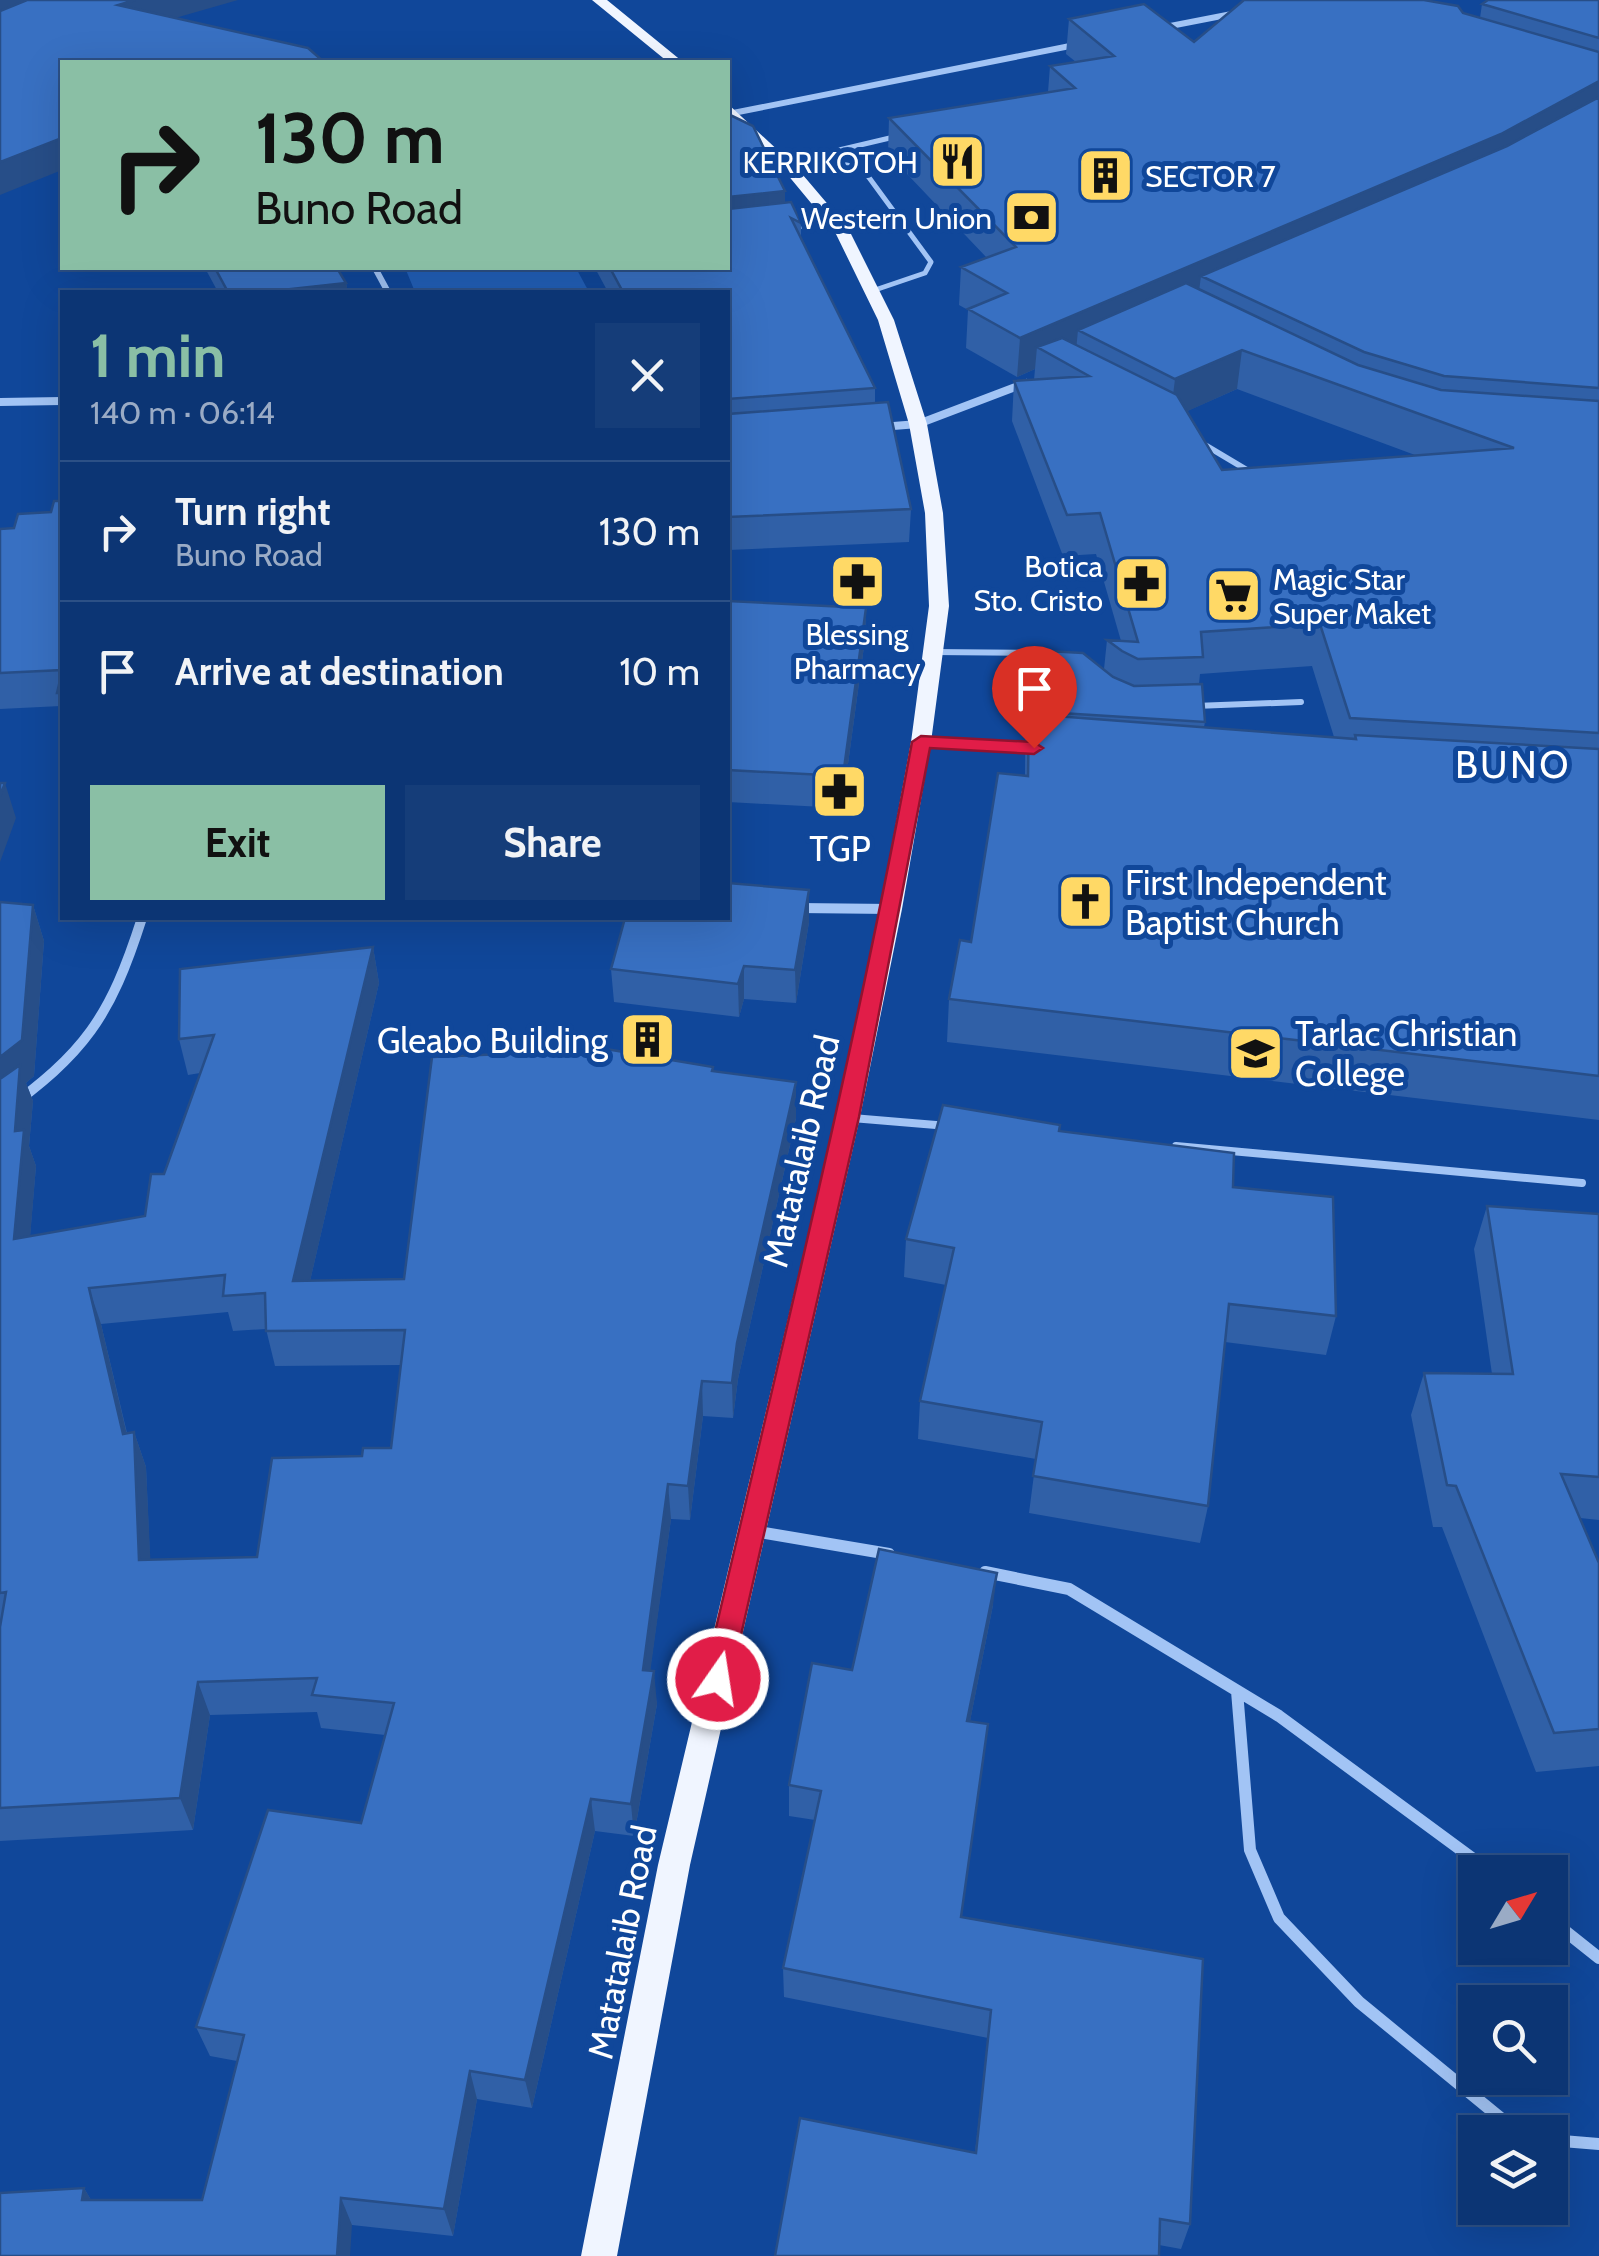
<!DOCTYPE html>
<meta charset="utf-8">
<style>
:root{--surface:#0c3574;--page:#153d79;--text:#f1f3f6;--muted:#9aabc5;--line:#2c5086;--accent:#8abfa5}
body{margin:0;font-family:Cabin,sans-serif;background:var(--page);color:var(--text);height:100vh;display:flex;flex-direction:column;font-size:38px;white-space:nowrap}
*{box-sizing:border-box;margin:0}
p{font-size:32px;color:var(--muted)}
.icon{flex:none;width:55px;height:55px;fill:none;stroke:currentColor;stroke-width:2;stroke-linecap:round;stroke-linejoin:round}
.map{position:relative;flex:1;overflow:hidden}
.sheet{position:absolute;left:60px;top:290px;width:670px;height:630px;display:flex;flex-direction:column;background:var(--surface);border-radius:0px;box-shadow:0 10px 40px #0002,0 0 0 2px var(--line)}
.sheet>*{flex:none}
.banner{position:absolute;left:60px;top:60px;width:670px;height:210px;border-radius:0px;box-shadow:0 10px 40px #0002,0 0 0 2px var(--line);background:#8abfa5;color:#111;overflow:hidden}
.needle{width:65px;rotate:52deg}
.buttons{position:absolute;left:1458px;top:1855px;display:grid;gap:20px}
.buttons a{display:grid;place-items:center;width:110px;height:110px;border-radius:0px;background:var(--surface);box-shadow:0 10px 40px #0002,0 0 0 2px var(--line);font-size:50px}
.pin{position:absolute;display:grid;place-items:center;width:85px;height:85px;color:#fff;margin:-102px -42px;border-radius:50% 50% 50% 0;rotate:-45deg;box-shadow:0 0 10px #0007}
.pin .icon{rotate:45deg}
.me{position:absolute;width:110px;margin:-55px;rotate:13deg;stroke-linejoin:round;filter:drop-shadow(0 0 8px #0008)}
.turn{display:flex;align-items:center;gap:35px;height:210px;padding:0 30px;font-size:45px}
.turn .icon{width:130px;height:130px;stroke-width:2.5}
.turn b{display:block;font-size:70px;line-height:85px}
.round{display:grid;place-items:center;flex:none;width:105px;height:105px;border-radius:0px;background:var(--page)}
.head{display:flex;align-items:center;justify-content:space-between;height:170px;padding:0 30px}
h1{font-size:60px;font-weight:700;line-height:75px;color:var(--accent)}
.button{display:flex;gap:20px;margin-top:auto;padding:20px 30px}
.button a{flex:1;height:115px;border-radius:0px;background:var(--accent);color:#111;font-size:40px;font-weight:700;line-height:115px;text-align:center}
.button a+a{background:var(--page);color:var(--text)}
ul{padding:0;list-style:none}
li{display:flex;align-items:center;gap:30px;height:140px;padding:0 30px;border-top:2px solid var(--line)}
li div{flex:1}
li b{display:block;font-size:38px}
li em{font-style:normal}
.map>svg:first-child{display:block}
.green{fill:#2260b9}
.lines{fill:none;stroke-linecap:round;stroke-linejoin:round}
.lane-far2{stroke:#a2c4f5;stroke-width:5}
.lane-far1{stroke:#a2c4f5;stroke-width:6}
.lane{stroke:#a2c4f5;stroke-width:8}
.street-far3{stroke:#a2c4f5;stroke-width:6}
.street-far2{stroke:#a2c4f5;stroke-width:8}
.street-far1{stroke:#a2c4f5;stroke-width:10}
.street{stroke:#a2c4f5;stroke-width:12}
.secondary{fill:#d2e3fe;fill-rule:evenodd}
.primary{fill:#f0f5ff;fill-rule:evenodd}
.wall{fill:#3060a7;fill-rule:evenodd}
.shaded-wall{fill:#274e88}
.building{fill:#3870c2;stroke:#274e88;stroke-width:2.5;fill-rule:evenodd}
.route{fill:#e11d48;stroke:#92132f;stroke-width:2.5}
.labels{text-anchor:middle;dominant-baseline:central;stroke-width:10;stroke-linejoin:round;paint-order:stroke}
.far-poi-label{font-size:30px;fill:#fff;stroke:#10479a;text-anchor:end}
.poi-label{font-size:35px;fill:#fff;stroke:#10479a;text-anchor:start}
.street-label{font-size:35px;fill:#fff;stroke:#10479a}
.neighbourhood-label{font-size:38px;letter-spacing:2.5px;fill:#fff;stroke:#10479a}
</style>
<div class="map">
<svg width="1599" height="2256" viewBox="0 0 1599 2256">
<rect width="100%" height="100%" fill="#10479a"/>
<!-- green -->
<path class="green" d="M 430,268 L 576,268 L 589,292 L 415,292 L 406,270 Z"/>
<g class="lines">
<!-- lane-far2 -->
<path class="lane-far2" d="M 841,164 L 835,157 L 839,150 L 894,137
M 792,171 L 841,164 L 862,168 L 931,262 L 925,273 L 872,291
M 795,227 L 835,222"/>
<!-- lane-far1 -->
<path class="lane-far1" d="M 1200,442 L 1252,473
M 933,652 L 1039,653
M 1195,706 L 1301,702"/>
<!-- lane -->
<path class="lane" d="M 852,1118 L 948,1126
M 1176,1146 L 1582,1183"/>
<!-- street-far3 -->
<path class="street-far3" d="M 1160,28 L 1237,13
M 733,113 L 1080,44
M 375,268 L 388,292"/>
<!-- street-far2 -->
<path class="street-far2" d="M 0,402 L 62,401
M 881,427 L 918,424 L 1026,383"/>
<!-- street-far1 -->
<path class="street-far1" d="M 798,908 L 891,909
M 0,1114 C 85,1053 110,1018 142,918"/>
<!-- street -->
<path class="street" d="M 753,1531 L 889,1554
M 985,1572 L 1069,1589 L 1279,1716 L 1491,1872
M 1237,1691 L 1250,1850 L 1279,1918 L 1359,2002 L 1503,2120 L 1533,2132
M 1550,1919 L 1599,1958
M 1550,2140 L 1599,2144"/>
<!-- secondary -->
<path class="secondary" d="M 921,737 L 1049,744 L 1057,749 L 1049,754 L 915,746 L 915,738 Z"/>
<!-- primary -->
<path class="primary" d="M 592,0 L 607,0 L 683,62 L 668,62 Z
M 728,104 L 797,168 L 848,228 L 894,320 L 927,424 L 943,513 L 949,606 L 931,742 L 902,909 L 860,1117 L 690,1865 L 617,2256 L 581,2256 L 658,1865 L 836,1117 L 880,909 L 911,742 L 929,606 L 925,513 L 909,424 L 878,320 L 835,232 L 787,174 L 728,116 Z"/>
</g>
<!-- wall -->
<path class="wall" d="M 1599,0 L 1599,1120 L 947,1042 L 949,999 L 971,942 L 1025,776 L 1026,679 L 1028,650 L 1104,669 L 1107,640 L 1121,641 L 1096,554 L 1063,556 L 1012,421 L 1014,381 L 1034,380 L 1035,369 L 1017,377 L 966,348 L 968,310 L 959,305 L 961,267 L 987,258 L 888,154 L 889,118 L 1048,92 L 1050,66 L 1076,62 L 1066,54 L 1069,19 L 1194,42 L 1463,13 L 1480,18 L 1482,4 ZM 1237,389 L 1415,455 L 1222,470 L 1187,411 ZM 1312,666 L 1334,737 L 1204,727 L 1205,722 L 1199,684 L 1200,674 Z
M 785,203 L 801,223 L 801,237 L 875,388 L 875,403 L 911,509 L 909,542 L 728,550 L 728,292 L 608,292 L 595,268 L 728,268 Z
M 205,268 L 337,268 L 346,283 L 348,292 L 218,292 Z
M 62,501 L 62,713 L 61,706 L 0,709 L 0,529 L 14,528 L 51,512 Z
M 728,601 L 866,608 L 865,639 L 842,808 L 728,802 Z
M 0,902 L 33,905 L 44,941 L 34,1076 L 26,1083 L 33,1101 L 29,1146 L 36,1166 L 30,1236 L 145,1216 L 164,1174 L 200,1073 L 188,1075 L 179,1039 L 373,947 L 379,983 L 310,1281 L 404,1279 L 713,1071 L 796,1082 L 796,1118 L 738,1379 L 733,1418 L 703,1416 L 690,1520 L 671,1519 L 650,1670 L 657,1704 L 634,1836 L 595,1831 L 532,2108 L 477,2099 L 453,2236 L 352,2225 L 0,2256 L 84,2188 L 91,2200 L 202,2200 L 237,2061 L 210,2056 L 196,2027 L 361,1823 L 385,1735 L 321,1728 L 317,1712 L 210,1715 L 193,1830 L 0,1841 ZM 228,1312 L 233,1331 L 266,1329 L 275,1366 L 401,1365 L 391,1448 L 362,1456 L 257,1557 L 150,1560 L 146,1467 L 134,1432 L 127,1433 L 101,1324 Z
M 809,922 L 796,1003 L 744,999 L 739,1017 L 614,1002 L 611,969 Z
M 1059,1131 L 1233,1187 L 1336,1316 L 1326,1355 L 1225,1342 L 1208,1506 L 1200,1543 L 1029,1513 L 1036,1459 L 918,1439 L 920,1401 L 946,1285 L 904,1277 L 906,1239 Z
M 1487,1206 L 1599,1214 L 1599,1520 L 1580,1518 L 1599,1563 L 1599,1766 L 1536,1772 L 1442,1527 L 1433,1527 L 1411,1415 L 1424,1373 L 1492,1374 L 1474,1249 Z
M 993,1605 L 970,1721 L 962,1917 L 1190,2224 L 1181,2249 L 1159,2245 L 975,2152 L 988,2038 L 784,1997 L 783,1968 L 815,1820 L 789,1816 L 789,1785 L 852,1670 Z"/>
<!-- shaded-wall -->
<path class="shaded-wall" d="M 0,0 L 37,0 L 0,30 Z
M 135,0 L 238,0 L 123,33 L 118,5 Z
M 1599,81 L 1599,100 L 1596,114 L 1201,276 L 1198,299 L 1078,330 L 1076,351 L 1037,347 L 1035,369 L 1017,377 L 1020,338 Z
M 62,138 L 62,170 L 0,195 L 0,162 Z
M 785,191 L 785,221 L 728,227 L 728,197 Z
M 346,283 L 348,292 L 264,292 Z
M 1242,350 L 1237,389 L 1170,419 L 1175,379 Z
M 866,608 L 865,639 L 842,808 L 843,776 Z
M 5,783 L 16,818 L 0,862 L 0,796 Z
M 809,890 L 809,922 L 796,1003 L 795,970 Z
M 33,905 L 44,941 L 34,1076 L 26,1083 L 33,1101 L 29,1146 L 36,1166 L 27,1275 L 14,1239 L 0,1103 L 0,1057 Z
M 373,947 L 379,983 L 302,1316 L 293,1281 Z
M 744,966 L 744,999 L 739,1017 L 738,984 Z
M 796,1082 L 796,1118 L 738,1379 L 733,1418 L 732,1383 L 737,1343 Z
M 89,1288 L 101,1324 L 135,1469 L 123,1434 Z
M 702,1381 L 703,1416 L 690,1520 L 688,1486 Z
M 134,1432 L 146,1467 L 152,1594 L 139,1560 Z
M 668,1484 L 671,1519 L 646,1703 L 643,1670 Z
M 997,1573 L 993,1605 L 964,1752 L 967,1721 Z
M 654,1671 L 657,1704 L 634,1836 L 631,1804 Z
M 198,1682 L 210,1715 L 193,1830 L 180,1798 Z
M 591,1799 L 595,1831 L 532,2108 L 525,2080 Z
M 470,2071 L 477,2099 L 453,2236 L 444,2209 Z
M 84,2188 L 100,2215 L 82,2200 Z
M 341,2198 L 352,2225 L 350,2256 L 337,2256 Z"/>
<!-- building -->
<path class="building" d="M 27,0 L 135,0 L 118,5 L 308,48 L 324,62 L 62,62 L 62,138 L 0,162 L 0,11 Z
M 1244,0 L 1424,0 L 1458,6 L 1463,13 L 1599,52 L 1599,81 L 1501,134 L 1020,338 L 968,309 L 1007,293 L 961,267 L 1016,247 L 889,118 L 1075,88 L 1050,66 L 1114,56 L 1069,19 L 1144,4 L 1194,42 Z
M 1488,0 L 1599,0 L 1599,38 L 1482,4 Z
M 1599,97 L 1599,388 L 1444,376 L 1364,352 L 1201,276 L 1507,146 Z
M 728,114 L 753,126 L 785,191 L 728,197 Z
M 791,202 L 801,223 L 791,218 L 875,388 L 728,399 L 728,292 L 623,292 L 610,268 L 728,268 L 728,209 Z
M 215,268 L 337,268 L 346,283 L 264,292 L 228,292 Z
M 1186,283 L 1358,365 L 1441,390 L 1599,401 L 1599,733 L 1350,718 L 1320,624 L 1201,632 L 1203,657 L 1138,659 L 1122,651 L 1107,640 L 1138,642 L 1100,513 L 1067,515 L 1014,381 L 1089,376 L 1037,347 L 1062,338 L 1177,395 L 1222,470 L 1514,448 L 1242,350 L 1175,379 L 1078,330 Z
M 888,402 L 911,509 L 728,517 L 728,414 Z
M 54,501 L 62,501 L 62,670 L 0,673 L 0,529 L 14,528 L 18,514 L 51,512 Z
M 728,601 L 866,608 L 843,776 L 728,770 Z
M 1028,650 L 1083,653 L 1113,677 L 1134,686 L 1202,684 L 1205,722 L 1028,711 Z
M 62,672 L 62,693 L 57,693 Z
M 1029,714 L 1356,739 L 1355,735 L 1599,749 L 1599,1076 L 949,999 L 960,940 L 971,942 L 998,773 L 1028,776 Z
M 0,783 L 5,783 L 0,796 Z
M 728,883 L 809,890 L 795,970 L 744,966 L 738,984 L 611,969 L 625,918 L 728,918 Z
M 0,902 L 33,905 L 22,1040 L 0,1057 Z
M 373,947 L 293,1281 L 404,1279 L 432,1057 L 580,1051 L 582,1045 L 713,1067 L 712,1071 L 796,1082 L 737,1343 L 732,1383 L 702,1381 L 688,1486 L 668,1484 L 643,1670 L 654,1671 L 631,1804 L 591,1799 L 525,2080 L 470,2071 L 444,2209 L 341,2198 L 337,2256 L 0,2256 L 0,2193 L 84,2188 L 82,2200 L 202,2200 L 244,2035 L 196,2027 L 268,1810 L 361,1823 L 394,1703 L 312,1695 L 317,1678 L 198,1682 L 180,1798 L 0,1808 L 0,1627 L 6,1592 L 0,1593 L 0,1079 L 20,1065 L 15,1131 L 24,1130 L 14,1239 L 145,1216 L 151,1174 L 164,1174 L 214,1035 L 179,1039 L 180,969 ZM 225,1275 L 223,1296 L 265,1293 L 266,1331 L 405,1330 L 391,1448 L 363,1448 L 362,1456 L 272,1458 L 257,1557 L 139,1560 L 134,1432 L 123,1434 L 89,1288 Z
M 943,1105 L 1060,1125 L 1059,1131 L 1234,1153 L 1233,1187 L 1333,1197 L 1336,1316 L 1229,1304 L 1208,1506 L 1033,1476 L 1042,1422 L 920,1401 L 954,1248 L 906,1239 Z
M 1487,1206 L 1599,1214 L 1599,1477 L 1561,1474 L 1599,1563 L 1599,1729 L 1554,1733 L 1456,1486 L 1447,1485 L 1424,1373 L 1513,1374 Z
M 879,1549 L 997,1573 L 967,1721 L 988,1724 L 961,1917 L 1203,1959 L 1190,2224 L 1160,2219 L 1159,2256 L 775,2256 L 800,2118 L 976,2153 L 991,2010 L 783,1968 L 821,1791 L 789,1785 L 812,1663 L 852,1670 Z"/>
<!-- route -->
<path class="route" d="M 921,736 L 1034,742 L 1043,748 L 1034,754 L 930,748 L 859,1117 L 731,1679 L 727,1688 L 718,1692 L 708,1688 L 704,1679 C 777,1367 854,1057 912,742 Z"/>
<!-- icons -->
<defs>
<symbol id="restaurant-square" viewBox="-11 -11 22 22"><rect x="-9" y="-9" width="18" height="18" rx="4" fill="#ffd966" stroke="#10479a"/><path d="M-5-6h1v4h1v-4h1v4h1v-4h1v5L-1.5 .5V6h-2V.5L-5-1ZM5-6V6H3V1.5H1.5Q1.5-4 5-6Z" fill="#111"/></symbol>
<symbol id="building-square" viewBox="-11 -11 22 22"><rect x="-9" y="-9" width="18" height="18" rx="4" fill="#ffd966" stroke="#10479a"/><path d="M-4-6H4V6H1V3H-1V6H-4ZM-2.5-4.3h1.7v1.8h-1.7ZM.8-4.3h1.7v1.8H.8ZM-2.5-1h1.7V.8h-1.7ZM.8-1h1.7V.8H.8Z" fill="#111"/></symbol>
<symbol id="bank-square" viewBox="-11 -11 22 22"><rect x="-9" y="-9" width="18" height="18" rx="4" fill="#ffd966" stroke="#10479a"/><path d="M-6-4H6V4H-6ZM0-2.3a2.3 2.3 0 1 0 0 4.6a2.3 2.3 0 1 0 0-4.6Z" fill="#111"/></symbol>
<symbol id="pharmacy-square" viewBox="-11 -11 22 22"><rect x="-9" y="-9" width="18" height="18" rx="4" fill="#ffd966" stroke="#10479a"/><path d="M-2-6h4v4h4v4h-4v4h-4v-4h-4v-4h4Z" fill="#111"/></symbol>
<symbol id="supermarket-square" viewBox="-11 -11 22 22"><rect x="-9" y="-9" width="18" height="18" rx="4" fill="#ffd966" stroke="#10479a"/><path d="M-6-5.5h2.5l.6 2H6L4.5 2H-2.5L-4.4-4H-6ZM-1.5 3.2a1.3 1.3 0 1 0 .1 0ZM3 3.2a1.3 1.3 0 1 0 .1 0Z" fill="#111"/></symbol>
<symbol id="church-square" viewBox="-11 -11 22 22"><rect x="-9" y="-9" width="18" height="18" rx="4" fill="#ffd966" stroke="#10479a"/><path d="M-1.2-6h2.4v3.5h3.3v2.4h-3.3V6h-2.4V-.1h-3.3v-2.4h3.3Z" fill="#111"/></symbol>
<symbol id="university-square" viewBox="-11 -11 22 22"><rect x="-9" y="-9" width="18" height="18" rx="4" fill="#ffd966" stroke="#10479a"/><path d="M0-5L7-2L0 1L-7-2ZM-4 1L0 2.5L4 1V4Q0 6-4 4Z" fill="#111"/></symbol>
</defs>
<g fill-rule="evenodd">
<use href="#restaurant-square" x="926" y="130" width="63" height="63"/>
<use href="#building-square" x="1074" y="144" width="63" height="63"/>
<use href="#bank-square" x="1000" y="186" width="63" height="63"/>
<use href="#pharmacy-square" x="826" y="550" width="63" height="63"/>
<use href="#pharmacy-square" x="1110" y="552" width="63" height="63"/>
<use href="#supermarket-square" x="1202" y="564" width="63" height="63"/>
<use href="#pharmacy-square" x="808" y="760" width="63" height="63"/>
<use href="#church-square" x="1054" y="870" width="63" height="63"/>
<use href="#building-square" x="616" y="1008" width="63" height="63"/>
<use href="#university-square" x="1224" y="1022" width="63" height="63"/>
</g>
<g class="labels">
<!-- far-poi labels -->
<g class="far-poi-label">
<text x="918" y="162">KERRIKOTOH</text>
<text x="1145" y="176" text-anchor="start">SECTOR 7</text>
<text x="992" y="218">Western Union</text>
<text x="1103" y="566">Botica<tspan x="1103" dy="34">Sto. Cristo</tspan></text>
<text x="1273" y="579" text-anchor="start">Magic Star<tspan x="1273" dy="34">Super Maket</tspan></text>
<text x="857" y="634" text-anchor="middle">Blessing<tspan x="857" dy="34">Pharmacy</tspan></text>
</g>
<!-- poi labels -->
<g class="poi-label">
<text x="840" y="848" text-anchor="middle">TGP</text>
<text x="1125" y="882">First Independent<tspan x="1125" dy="40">Baptist Church</tspan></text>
<text x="1295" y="1033">Tarlac Christian<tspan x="1295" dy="40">College</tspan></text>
<text x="608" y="1040" text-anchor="end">Gleabo Building</text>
</g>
<!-- street labels -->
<g class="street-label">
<text transform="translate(801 1151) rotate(-77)">Matatalaib Road</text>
<text transform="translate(622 1942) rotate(-79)">Matatalaib Road</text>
</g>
<!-- neighbourhood labels -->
<g class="neighbourhood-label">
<text x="1513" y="764">BUNO</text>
</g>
</g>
</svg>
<div class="buttons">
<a><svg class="needle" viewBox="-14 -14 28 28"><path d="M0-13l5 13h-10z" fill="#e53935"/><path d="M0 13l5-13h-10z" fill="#9aabc5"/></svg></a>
<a><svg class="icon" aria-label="search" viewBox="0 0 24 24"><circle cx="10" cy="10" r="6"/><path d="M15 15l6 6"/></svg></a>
<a><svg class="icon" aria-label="layers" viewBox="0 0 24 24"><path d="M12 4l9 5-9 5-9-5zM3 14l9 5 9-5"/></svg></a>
</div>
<div class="pin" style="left:1034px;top:748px;background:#d93025"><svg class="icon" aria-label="arrive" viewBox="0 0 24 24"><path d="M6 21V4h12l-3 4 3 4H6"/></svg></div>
<svg class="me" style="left:718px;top:1679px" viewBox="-20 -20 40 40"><circle r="17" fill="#e11d48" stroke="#fff" stroke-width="3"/><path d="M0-11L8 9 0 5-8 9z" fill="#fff"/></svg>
<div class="banner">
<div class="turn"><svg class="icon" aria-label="right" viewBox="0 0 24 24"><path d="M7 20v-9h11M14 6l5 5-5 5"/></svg><div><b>130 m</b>Buno Road</div></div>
</div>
<section class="sheet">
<div class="head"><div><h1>1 min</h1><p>140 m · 06:14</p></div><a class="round"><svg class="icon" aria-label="close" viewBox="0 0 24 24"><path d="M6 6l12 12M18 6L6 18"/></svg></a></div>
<ul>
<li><svg class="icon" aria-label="right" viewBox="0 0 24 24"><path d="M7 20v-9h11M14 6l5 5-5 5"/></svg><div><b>Turn right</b><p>Buno Road</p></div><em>130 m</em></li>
<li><svg class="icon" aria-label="arrive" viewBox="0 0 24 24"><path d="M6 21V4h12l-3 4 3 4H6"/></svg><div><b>Arrive at destination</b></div><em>10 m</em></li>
</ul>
<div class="button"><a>Exit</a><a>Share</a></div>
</section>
</div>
